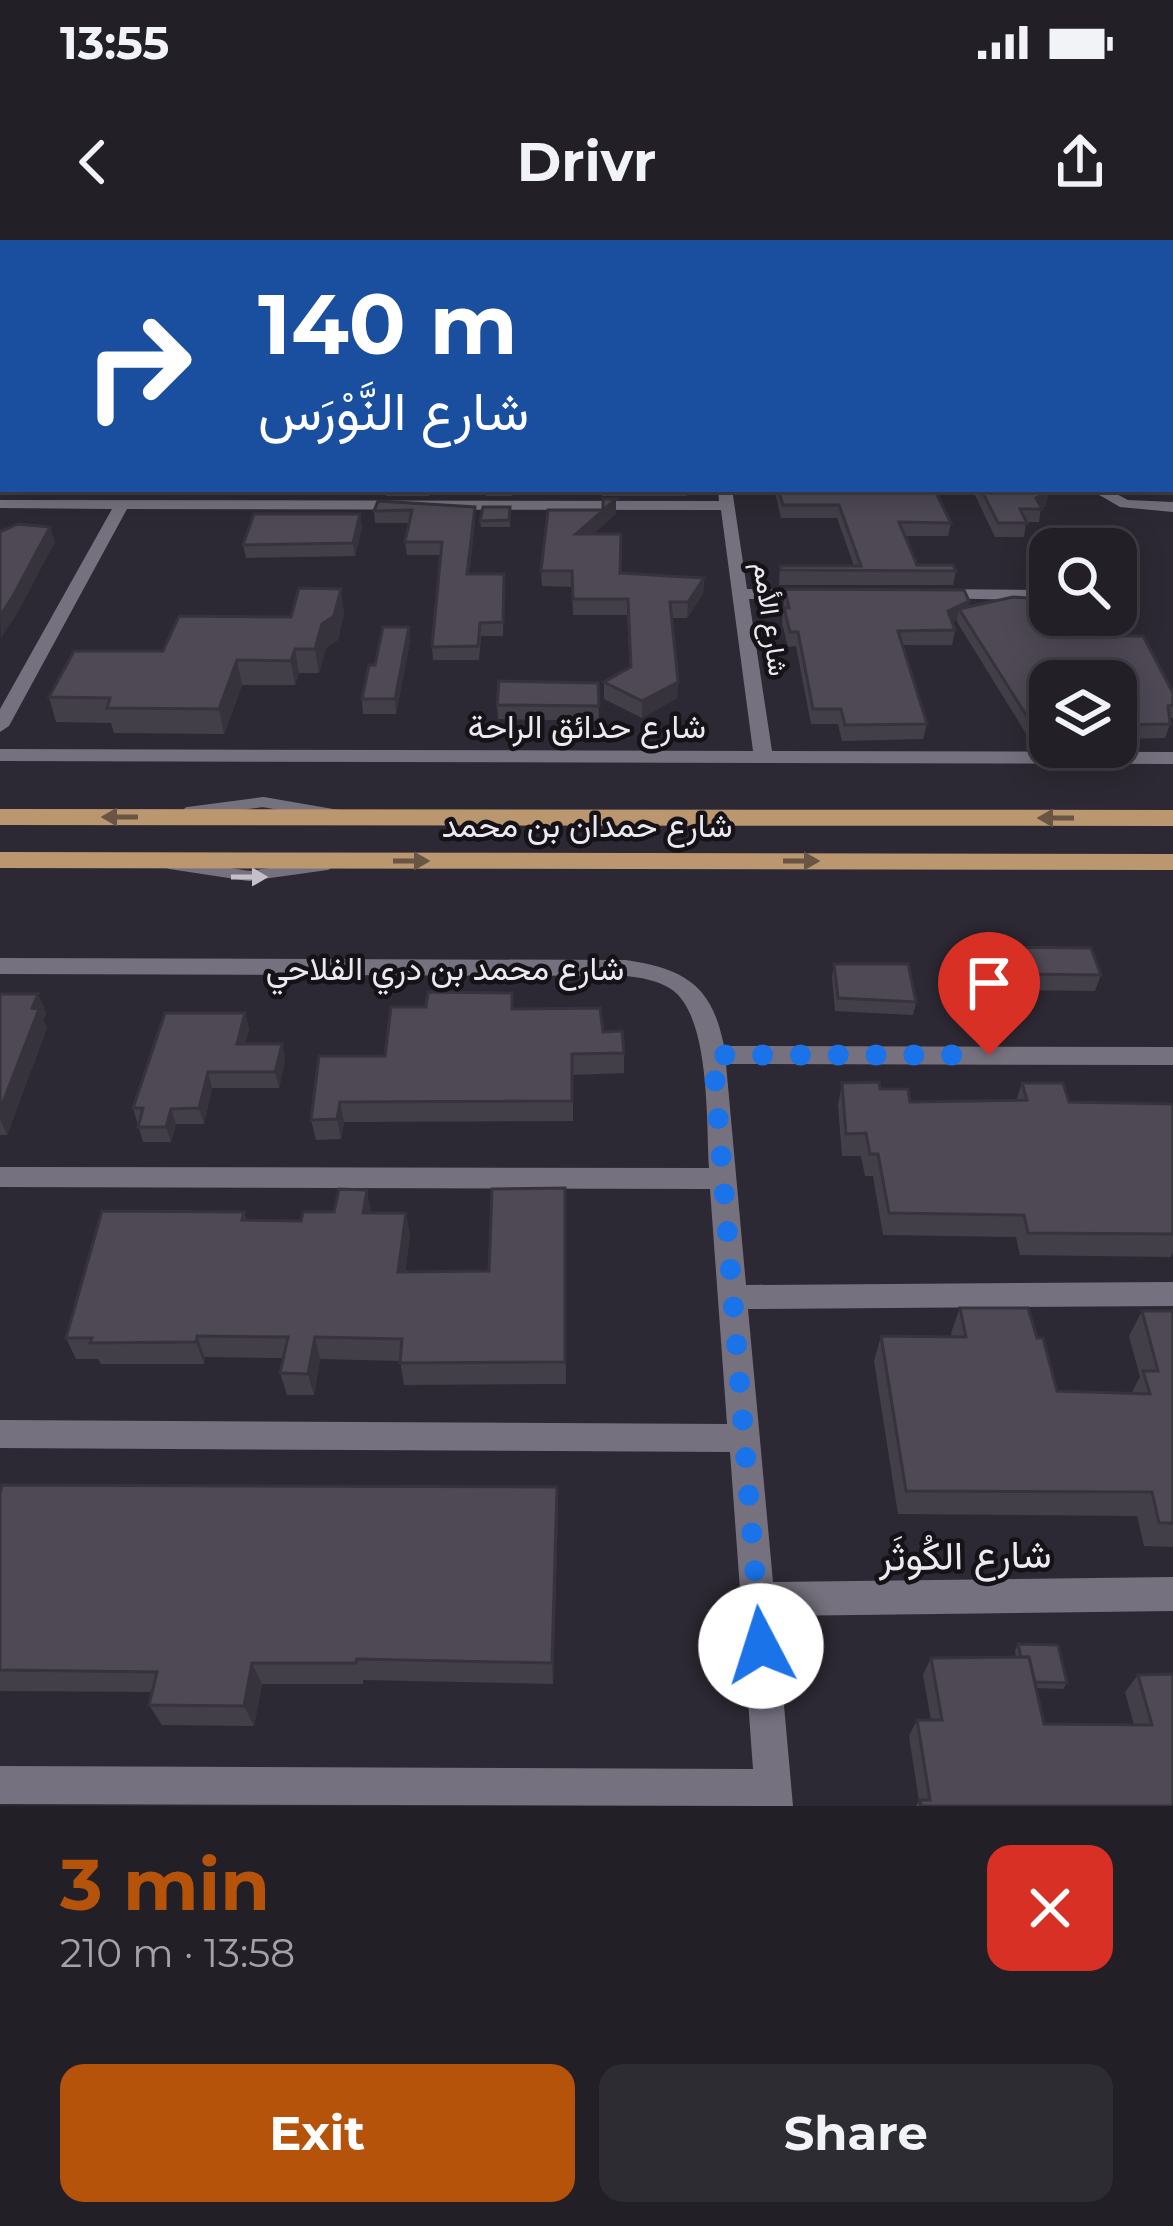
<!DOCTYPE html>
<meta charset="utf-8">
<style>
:root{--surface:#221f27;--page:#2e2c33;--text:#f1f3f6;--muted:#a2a2a7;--line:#3f3d44;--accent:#b45309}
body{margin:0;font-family:Montserrat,Vazirmatn,sans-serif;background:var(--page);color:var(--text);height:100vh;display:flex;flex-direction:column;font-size:45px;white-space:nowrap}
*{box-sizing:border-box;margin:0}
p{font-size:39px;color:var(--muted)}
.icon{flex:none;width:66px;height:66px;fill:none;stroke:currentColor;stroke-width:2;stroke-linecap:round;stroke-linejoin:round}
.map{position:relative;height:1566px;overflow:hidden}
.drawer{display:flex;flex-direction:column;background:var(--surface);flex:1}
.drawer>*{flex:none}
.banner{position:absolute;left:0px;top:0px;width:1173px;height:252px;box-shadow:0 6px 30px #0003,0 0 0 3px var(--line);background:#1a4fa0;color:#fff;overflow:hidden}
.tools{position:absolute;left:1029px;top:288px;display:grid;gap:24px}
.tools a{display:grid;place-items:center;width:108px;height:108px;border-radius:24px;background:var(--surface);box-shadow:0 6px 30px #0003,0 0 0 3px var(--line);font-size:60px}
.pin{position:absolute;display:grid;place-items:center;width:102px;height:102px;color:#fff;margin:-123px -51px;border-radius:50% 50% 50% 0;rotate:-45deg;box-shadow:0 0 12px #0007}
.pin .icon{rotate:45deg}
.me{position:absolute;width:132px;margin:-66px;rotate:355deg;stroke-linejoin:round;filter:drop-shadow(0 0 9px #0008)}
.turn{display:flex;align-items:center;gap:42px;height:252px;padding:0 60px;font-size:54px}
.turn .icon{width:156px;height:156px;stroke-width:2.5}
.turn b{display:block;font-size:84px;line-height:102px}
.round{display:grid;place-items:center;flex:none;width:126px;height:126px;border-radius:24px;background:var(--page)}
.summary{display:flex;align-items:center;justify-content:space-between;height:204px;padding:0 60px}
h1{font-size:72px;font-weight:700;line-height:90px;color:var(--accent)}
.cta{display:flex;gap:24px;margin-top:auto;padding:24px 60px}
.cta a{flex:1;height:138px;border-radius:24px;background:var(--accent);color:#fff;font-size:48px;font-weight:700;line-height:138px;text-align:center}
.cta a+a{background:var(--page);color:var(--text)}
.status{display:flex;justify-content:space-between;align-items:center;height:84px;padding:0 60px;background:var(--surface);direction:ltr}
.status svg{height:33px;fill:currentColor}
header{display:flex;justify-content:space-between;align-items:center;height:156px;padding:0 60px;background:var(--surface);font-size:54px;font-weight:700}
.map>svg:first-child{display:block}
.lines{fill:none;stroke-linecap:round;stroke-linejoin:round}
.lane{stroke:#76717e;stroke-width:10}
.street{fill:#76717e;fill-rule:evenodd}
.primary{fill:#bb9770;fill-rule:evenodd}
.wall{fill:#433f49}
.shaded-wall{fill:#37333c}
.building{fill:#4e4955;stroke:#37333c;stroke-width:3}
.oneway{fill:#685544}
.oneway2{fill:#c3c0c9}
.route{stroke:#1a73e8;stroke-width:21;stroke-dasharray:0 37.8}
.labels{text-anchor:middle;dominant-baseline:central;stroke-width:9;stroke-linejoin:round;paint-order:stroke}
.far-street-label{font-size:27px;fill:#eceaf1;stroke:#151318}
.street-label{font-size:33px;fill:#eceaf1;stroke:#151318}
.near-street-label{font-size:39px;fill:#eceaf1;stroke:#151318}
</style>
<div class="status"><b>13:55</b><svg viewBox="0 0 49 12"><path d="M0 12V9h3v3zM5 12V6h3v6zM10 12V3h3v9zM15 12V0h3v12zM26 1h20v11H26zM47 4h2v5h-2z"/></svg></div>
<header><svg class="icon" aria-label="back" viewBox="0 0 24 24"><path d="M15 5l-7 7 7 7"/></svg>Drivr<svg class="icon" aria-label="share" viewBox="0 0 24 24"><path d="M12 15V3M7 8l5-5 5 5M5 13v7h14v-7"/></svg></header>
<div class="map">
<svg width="1173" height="1566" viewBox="0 0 1173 1566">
<rect width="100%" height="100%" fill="#2d2934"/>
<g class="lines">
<!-- lane -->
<path class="lane" d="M 188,572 L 263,562 L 338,575
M 170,624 L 249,636 L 327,625"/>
<!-- street -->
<path class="street" d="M 1044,0 L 1054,0 L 1056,3 L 1046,3 Z
M 0,19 L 3,20 L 3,26 L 0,25 Z
M 3,77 L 3,87 L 0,88 L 0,78 Z
M 0,121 L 3,122 L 3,130 L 0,129 Z
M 718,249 L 732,249 L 747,349 L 816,349 L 824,354 L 816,359 L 749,359 L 772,511 L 1173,512 L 1173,524 L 0,521 L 0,509 L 753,511 L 721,270 L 127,269 L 9,486 L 0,492 L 0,469 L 112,269 L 0,268 L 0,260 L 719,261 Z
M 1089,249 L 1107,249 L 1128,260 L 1173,262 L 1173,272 L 1120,267 Z
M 935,349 L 1037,350 L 1045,355 L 1037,360 L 929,358 L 929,350 Z
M 0,718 L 626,720 C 685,729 712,745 724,806 L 1173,807 L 1173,825 L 726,824 L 746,1045 L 1173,1042 L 1173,1066 L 748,1069 L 773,1342 L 1173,1337 L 1173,1371 L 776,1376 L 793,1566 L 0,1564 L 0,1526 L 753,1529 L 730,1212 L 0,1208 L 0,1180 L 727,1184 L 710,949 L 0,947 L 0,927 L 709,928 C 706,883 711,776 671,749 C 657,740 642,738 626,736 L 0,734 Z"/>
<!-- primary -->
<path class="primary" d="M 0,569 L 1173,570 L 1173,586 L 0,585 Z
M 0,612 L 1173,614 L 1173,630 L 0,628 Z"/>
</g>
<!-- wall -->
<path class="wall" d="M 359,0 L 847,3 L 358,3 Z
M 47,249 L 193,249 L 48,254 Z
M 386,249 L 431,249 L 429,256 L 386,256 Z
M 486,249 L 512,249 L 512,256 L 486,256 Z
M 602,249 L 688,249 L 687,256 L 602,256 Z
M 767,249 L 934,249 L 951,283 L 948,296 L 905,296 L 917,325 L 956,331 L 953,345 L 779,345 L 780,326 L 854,326 L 837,278 L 781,278 L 775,252 L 768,252 Z
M 972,249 L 1047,249 L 1046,266 L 1041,268 L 1039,282 L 1026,282 L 1024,297 L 995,297 Z
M 616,259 L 616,274 L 593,294 L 620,333 L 704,338 L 703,354 L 687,378 L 672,378 L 678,442 L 677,458 L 642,478 L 604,459 L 604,442 L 630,428 L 627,375 L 573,375 L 572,347 L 542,346 L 541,331 Z
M 378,261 L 475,280 L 469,334 L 504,334 L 503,396 L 481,396 L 479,420 L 433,420 L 432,407 L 441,315 L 407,315 L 405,302 L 409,283 L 375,283 L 374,271 Z
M 510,267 L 510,287 L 481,287 L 480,281 Z
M 362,287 L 355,316 L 246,318 L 243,305 Z
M 785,349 L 969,361 L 968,367 L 1107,396 L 1173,453 L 1173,478 L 1169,478 L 1170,484 L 1165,498 L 1116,499 L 1116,441 L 1050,441 L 1050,500 L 1030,500 L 957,382 L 957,380 L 952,382 L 955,390 L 952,405 L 903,405 L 927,484 L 923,499 L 842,501 L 838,484 L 811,484 L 796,406 L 788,407 L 782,383 Z
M 344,373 L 338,400 L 326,408 L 319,433 L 299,433 L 295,445 L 242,445 L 224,494 L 114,493 L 111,483 L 56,482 L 49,457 L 163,411 L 291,377 Z
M 410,401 L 396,474 L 363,474 L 362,459 L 375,425 Z
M 598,443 L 599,481 L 498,479 L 497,465 Z
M 1002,707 L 1101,735 L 1095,751 L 1006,750 L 998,722 Z
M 834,724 L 916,762 L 913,775 L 835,771 L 832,737 Z
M 512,753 L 513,769 L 603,792 L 624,813 L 624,833 L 573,835 L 573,881 L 344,882 L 341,899 L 316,900 L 311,880 L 385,816 L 426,767 Z
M 0,754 L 38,754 L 46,773 L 43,780 L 47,788 L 7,895 L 0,895 Z
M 245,773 L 249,789 L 245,804 L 282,804 L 285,819 L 279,848 L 212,848 L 204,884 L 176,884 L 171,902 L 143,902 L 133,868 Z
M 842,843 L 880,849 L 910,862 L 1016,861 L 1022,843 L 1069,862 L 1173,864 L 1173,1012 L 1171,1017 L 1020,1015 L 1016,997 L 883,995 L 873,936 L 865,936 L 861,916 L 842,916 L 838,865 Z
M 565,948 L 566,1144 L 404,1145 L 400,1121 L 320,1119 L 314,1155 L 287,1155 L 280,1133 L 283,1118 L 205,1117 L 204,1124 L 101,1124 L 98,1119 L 76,1119 L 66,1098 L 244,972 L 246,980 L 301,981 L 371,973 L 406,973 L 410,996 L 405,1032 L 489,1031 Z
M 960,1068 L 1037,1098 L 1057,1151 L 1131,1154 L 1140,1137 L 1129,1096 L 1142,1071 L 1173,1071 L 1173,1307 L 1144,1306 L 1137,1276 L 898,1274 L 874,1121 L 881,1096 L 952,1097 L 951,1093 Z
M 0,1253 L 558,1271 L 553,1444 L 363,1440 L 363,1444 L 262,1444 L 254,1486 L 162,1485 L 149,1465 L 152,1452 L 0,1451 Z
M 1018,1404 L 1067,1443 L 1063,1449 L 1036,1448 L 1044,1484 L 1134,1485 L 1125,1452 L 1138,1435 L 1173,1566 L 916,1566 L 919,1561 L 909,1496 L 917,1480 L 931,1480 L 923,1435 L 931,1418 L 1016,1417 L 1015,1411 Z"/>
<!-- shaded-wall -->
<path class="shaded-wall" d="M 3,172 L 3,192 L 0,196 L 0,176 Z
M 1049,252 L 1046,266 L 1039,269 L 1036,258 Z
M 616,259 L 616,274 L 576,309 L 576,294 Z
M 475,267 L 475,280 L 468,348 L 467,334 Z
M 360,274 L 362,287 L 355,316 L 353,303 Z
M 50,287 L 55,302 L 18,372 L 1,398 L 0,376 Z
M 704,338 L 703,354 L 687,378 L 688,362 Z
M 341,349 L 344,373 L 338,400 L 326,408 L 319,433 L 315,409 L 322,384 Z
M 969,361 L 966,375 L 959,369 L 957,380 L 945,385 L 948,371 Z
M 409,387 L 410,401 L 396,474 L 395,459 Z
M 295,409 L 299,433 L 295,445 L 291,421 Z
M 237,420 L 242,445 L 224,494 L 219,469 Z
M 678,442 L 677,458 L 642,478 L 642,461 Z
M 38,754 L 46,773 L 43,780 L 47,788 L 7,895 L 0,879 L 0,870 Z
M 245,773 L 249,789 L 241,819 L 237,804 Z
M 282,804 L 285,819 L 279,848 L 275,832 Z
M 208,832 L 212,848 L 204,884 L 199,868 Z
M 340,862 L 344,882 L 341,899 L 337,879 Z
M 171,869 L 176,884 L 171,902 L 166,887 Z
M 367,950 L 371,973 L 363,973 Z
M 406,973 L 410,996 L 402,1054 L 398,1032 Z
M 197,1096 L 205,1117 L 204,1124 L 196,1102 Z
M 315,1097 L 320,1119 L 314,1155 L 308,1134 Z
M 557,1247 L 558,1271 L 553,1444 L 552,1423 Z
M 252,1423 L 262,1444 L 254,1486 L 244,1466 Z"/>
<!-- building -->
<path class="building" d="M 82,0 L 293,0 L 292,3 L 80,3 Z
M 359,0 L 845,0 L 847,3 L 443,1 L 443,3 L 358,3 Z
M 921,0 L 1021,0 L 1023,3 L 923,3 Z
M 1170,90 L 1173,90 L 1173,111 L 1170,111 Z
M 1170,129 L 1173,129 L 1173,193 L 1170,193 Z
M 3,133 L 3,172 L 0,176 L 0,137 Z
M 778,249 L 934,249 L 951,283 L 899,282 L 917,325 L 953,325 L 956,331 L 781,330 L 780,326 L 861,326 L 839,265 L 783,265 Z
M 981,249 L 1047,249 L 1049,252 L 1036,258 L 1042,269 L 1020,269 L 1027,283 L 998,283 Z
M 603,259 L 616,259 L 576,294 L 621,294 L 620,333 L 704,338 L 688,362 L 670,362 L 678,442 L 642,461 L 604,442 L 631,427 L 628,359 L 573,359 L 572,331 L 541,331 L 548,270 L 603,270 Z
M 378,261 L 475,267 L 467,334 L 504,334 L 503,382 L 480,383 L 478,406 L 432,407 L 442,302 L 405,302 L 412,270 L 374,271 Z
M 483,267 L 510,267 L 509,280 L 480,281 Z
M 254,274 L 360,274 L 353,303 L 243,305 Z
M 18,284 L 50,287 L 13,356 L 0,376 L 0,292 Z
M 299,348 L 341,349 L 334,376 L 322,384 L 315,409 L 295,409 L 291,421 L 237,420 L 219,469 L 107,468 L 110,458 L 49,457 L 74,411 L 163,411 L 179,376 L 291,377 Z
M 785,349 L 964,350 L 969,361 L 948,371 L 955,390 L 898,391 L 927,484 L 845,485 L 841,469 L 813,469 L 798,392 L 790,392 L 784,368 L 789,368 Z
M 1013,357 L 1050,359 L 1050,375 L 1104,375 L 1107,396 L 1143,396 L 1173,453 L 1173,465 L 1168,466 L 1170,484 L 1116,485 L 1116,441 L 1050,441 L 1050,486 L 1033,486 L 959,369 Z
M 383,387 L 409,387 L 395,459 L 362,459 L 369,425 L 375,425 Z
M 499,441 L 598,443 L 599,466 L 497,465 Z
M 1002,707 L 1091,708 L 1101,735 L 1011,734 Z
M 834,724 L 908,724 L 916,762 L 838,758 Z
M 428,752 L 512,753 L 512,769 L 600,768 L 603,792 L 622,791 L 624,813 L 572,814 L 572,861 L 340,862 L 337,879 L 311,880 L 319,816 L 385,816 L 391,767 L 426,767 Z
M 0,754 L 38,754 L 32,768 L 39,769 L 0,870 Z
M 165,773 L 245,773 L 237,804 L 282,804 L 275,832 L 208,832 L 199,868 L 171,869 L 166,887 L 138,887 L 143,868 L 133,868 Z
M 879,842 L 880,849 L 908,849 L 910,862 L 1027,860 L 1022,843 L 1063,843 L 1069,862 L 1173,864 L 1173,994 L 1028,993 L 1024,975 L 889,973 L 878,914 L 870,914 L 866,893 L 846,894 L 842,843 Z
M 565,948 L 565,1122 L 400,1123 L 402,1099 L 315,1097 L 308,1134 L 280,1133 L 288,1097 L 197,1096 L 196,1102 L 90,1103 L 92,1098 L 66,1098 L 102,971 L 244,972 L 242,980 L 301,981 L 303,972 L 334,972 L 339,949 L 367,950 L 363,973 L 406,973 L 398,1032 L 489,1031 L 492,949 Z
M 960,1068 L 1028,1068 L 1037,1098 L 1043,1098 L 1057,1151 L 1150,1154 L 1143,1131 L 1158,1131 L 1142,1071 L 1173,1071 L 1173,1283 L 1159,1283 L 1152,1252 L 906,1251 L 881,1096 L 966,1097 Z
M 2,1245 L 557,1247 L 552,1423 L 357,1419 L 356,1423 L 252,1423 L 244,1466 L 149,1465 L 157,1432 L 0,1430 L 0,1253 Z
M 1018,1404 L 1058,1405 L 1067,1443 L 1035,1442 L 1029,1417 L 1021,1417 Z
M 1029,1417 L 1044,1484 L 1152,1485 L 1138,1435 L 1173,1434 L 1173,1566 L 921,1566 L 920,1560 L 930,1560 L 917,1480 L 942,1480 L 931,1418 Z"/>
<!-- one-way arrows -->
<defs><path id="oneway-solid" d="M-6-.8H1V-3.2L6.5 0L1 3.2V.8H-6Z" transform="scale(3)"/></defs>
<g class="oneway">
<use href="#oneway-solid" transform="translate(120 577) rotate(-180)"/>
<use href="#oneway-solid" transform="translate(1056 578) rotate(180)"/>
<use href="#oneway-solid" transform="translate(411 621)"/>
<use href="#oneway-solid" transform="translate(801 621)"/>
</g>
<use class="oneway2" href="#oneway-solid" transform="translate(249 637)"/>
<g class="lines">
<!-- route -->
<path class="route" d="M 761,1406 L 713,815 L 989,815"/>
</g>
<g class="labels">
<!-- far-street labels -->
<g class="far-street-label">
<text transform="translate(771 379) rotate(82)">شارع الأمم</text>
</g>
<!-- street labels -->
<g class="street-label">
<text x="587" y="486">شارع حدائق الراحة</text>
<text x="587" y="585">شارع حمدان بن محمد</text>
<text x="445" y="728">شارع محمد بن دري الفلاحي</text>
</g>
<!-- near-street labels -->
<g class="near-street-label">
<text transform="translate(965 1315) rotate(-1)">شارع الكُوثَر</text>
</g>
</g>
</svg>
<div class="tools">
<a><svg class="icon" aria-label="search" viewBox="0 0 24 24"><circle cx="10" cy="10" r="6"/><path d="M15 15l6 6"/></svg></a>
<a><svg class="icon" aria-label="layers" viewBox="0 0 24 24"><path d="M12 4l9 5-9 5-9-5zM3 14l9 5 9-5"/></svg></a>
</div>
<div class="pin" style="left:989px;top:815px;background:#d93025"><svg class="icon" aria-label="arrive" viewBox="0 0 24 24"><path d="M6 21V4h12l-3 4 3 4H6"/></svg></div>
<svg class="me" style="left:761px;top:1406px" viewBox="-20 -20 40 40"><circle r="19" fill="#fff"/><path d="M0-13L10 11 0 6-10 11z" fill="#1a73e8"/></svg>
<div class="banner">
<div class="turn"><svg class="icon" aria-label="right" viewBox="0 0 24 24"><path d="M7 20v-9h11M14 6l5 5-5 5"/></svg><div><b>140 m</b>شارع النَّوْرَس</div></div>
</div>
</div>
<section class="drawer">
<div class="summary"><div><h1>3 min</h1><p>210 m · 13:58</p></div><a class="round" style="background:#d93025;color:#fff"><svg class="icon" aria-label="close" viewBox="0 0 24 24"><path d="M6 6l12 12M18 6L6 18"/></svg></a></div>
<div class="cta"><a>Exit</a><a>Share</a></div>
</section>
